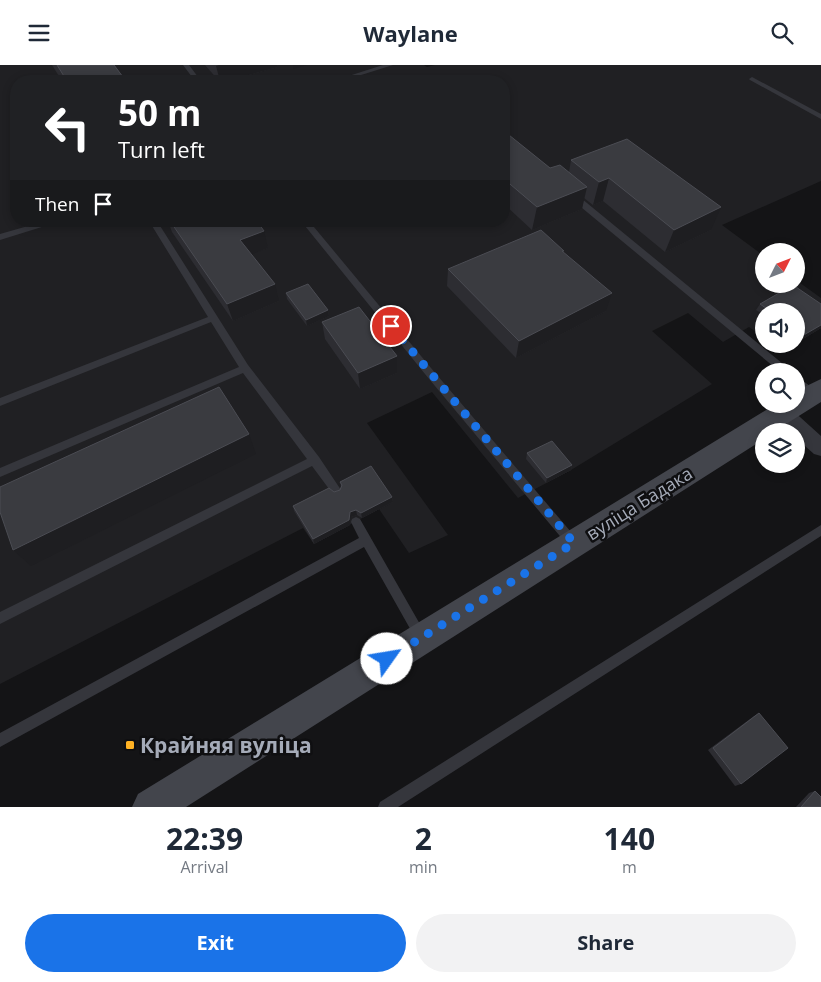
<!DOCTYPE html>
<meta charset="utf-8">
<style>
:root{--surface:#fff;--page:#f2f2f3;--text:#1f2937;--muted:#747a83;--accent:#1a73e8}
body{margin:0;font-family:"Open Sans",sans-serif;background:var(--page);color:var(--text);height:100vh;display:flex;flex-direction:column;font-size:19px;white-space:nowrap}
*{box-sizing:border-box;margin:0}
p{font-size:16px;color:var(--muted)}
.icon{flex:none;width:28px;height:28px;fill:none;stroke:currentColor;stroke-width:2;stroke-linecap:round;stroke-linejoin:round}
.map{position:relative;height:742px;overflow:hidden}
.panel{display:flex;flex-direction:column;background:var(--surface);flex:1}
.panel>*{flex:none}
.hud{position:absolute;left:10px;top:10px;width:500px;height:152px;border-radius:20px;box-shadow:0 2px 8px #0003;background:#202124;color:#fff;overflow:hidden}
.needle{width:32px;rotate:48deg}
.tools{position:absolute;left:755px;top:178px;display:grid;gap:10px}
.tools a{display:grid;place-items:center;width:50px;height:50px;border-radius:50%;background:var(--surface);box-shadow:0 2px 8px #0003;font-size:25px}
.pin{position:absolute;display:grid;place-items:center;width:42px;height:42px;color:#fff;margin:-21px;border:2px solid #fff;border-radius:50%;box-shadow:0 1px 5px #0007}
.me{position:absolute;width:55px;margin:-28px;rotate:58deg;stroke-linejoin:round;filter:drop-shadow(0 0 4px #0008)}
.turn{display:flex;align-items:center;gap:18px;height:105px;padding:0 25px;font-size:22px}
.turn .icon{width:65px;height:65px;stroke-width:2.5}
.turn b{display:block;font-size:35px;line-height:42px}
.then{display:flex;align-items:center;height:48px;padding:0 25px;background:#0003;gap:10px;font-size:19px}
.eta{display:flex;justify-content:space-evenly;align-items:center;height:85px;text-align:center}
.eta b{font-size:30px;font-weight:700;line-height:35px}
.primary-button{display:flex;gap:10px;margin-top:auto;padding:10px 25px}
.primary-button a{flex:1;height:58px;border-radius:30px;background:var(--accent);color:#fff;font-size:20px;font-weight:700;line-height:58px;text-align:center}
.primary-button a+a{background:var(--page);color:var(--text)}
header{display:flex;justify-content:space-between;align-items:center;height:65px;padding:0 25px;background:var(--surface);font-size:22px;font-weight:700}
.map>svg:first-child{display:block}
.built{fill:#202023;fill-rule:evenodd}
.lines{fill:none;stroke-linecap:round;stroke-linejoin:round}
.service{fill:#35363c;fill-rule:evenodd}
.minor{fill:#35363c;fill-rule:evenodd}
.secondary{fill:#43454c;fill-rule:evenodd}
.wall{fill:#2d2d32}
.shaded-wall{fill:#1e1e21}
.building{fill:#3a3b40;stroke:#4b4c53}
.route{stroke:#1a73e8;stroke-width:9;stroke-dasharray:0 16.2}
.poi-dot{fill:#ffb224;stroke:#0f0f11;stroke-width:2}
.labels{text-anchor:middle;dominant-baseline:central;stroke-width:5;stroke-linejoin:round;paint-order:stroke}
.street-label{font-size:18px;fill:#a5abb8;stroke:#0f0f11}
.near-poi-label{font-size:21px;font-weight:bold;fill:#a5abb8;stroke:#0f0f11;text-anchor:start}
</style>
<header><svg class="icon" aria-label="menu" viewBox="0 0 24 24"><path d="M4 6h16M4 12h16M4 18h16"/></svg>Waylane<svg class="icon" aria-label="search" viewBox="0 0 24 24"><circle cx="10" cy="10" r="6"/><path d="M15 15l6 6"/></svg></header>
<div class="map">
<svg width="821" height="742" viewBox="0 0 821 742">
<rect width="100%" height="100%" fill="#141416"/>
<!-- built -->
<path class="built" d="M 0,0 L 424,0 L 427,2 L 435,0 L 821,0 L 821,116 L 722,160 L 764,191 L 764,219 L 796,219 L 796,215 L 821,233 L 821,263 L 796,278 L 796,246 L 764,246 L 764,273 L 749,262 L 723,277 L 688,248 L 652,266 L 712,319 L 571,405 L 518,433 L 432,327 L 367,358 L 448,470 L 409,488 L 379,444 L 314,479 L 303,463 L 0,619 ZM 16,16 L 504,16 L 504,156 L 16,156 Z"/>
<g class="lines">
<!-- service -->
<path class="service" d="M 183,0 L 189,0 L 201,16 L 195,16 Z
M 383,0 L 393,0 L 342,16 L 333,16 Z
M 752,12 L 821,49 L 821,54 L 750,15 L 749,14 Z
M 570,129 L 576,129 L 788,303 L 790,306 L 779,306 L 570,133 Z
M 149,156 L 157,156 L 248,300 L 319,392 L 341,425 L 340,428 L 336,430 L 332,428 L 312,401 L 0,559 L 0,547 L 307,394 L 243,308 L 0,412 L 0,403 L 239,302 L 211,257 L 0,341 L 0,333 L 208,252 Z
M 301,156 L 309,156 L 431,303 L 577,474 L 579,478 L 577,482 L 573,483 L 569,482 L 425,309 Z
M 42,157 L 45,157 L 45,161 L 0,175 L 0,169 Z
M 796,311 L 817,326 L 819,329 L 817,332 L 811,332 L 796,320 Z
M 356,452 L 360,454 L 425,568 L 427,572 L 425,576 L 421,578 L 417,576 L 364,482 L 0,682 L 0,668 L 359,473 L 351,457 L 352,454 Z
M 821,460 L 821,471 L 398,742 L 378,742 L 380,737 Z"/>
<!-- minor -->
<path class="minor" d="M 783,341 L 790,343 L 821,371 L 821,391 L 814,389 L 796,373 L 796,366 L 789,366 L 776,355 L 773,349 L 776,343 Z"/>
<!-- secondary -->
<path class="secondary" d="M 821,314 L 821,337 L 775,366 L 764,366 L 764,374 L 186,742 L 132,742 L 138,729 L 776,339 L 796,339 L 796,326 Z"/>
</g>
<!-- wall -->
<path class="wall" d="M 52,0 L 114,0 L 126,16 L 62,16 Z
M 205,0 L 277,0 L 278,2 L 227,16 L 219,16 Z
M 504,66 L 550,103 L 569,107 L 571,95 L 627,74 L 711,165 L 665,187 L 603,136 L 593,140 L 584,133 L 582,144 L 532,165 L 504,139 Z
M 168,156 L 257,156 L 268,183 L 251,189 L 279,236 L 233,256 L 172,167 Z
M 563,187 L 606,246 L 516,293 L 447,221 L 448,204 Z
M 286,228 L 328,245 L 329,251 L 307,261 L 287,234 Z
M 760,239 L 821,239 L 821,263 L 798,277 L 796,275 L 796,246 L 764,246 L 764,250 L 756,245 Z
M 322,257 L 397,291 L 397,308 L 360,324 L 325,274 Z
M 527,388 L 572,400 L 571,405 L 546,418 L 526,394 Z
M 340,417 L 392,432 L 393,437 L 362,453 L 357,450 L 351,452 L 350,460 L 314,479 L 294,446 L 293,441 L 340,425 L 341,422 Z
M 759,648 L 741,719 L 735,721 L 708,685 L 754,651 Z
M 815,726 L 821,742 L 796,742 L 809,728 Z"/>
<!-- shaded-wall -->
<path class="shaded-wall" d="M 219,0 L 277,0 L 278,2 L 227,16 L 220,16 L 216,1 Z
M 293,0 L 307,0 L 293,4 Z
M 609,113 L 603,136 L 593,140 L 599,117 Z
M 587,122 L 582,144 L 532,165 L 537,142 Z
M 721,142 L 711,165 L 665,187 L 674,165 Z
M 264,166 L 268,183 L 245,192 L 240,175 Z
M 275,219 L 279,236 L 233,256 L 227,239 Z
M 612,228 L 606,246 L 516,293 L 519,276 Z
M 328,245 L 329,251 L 307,261 L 306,255 Z
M 821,260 L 821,263 L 798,277 L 802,271 Z
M 397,291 L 397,308 L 360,324 L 358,308 Z
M 249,369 L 256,389 L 31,501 L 13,485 Z
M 572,400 L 571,405 L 546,418 L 547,413 Z
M 392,432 L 393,437 L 362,453 L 361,448 Z
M 356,445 L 357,450 L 351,452 L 350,460 L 314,479 L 313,474 L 350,447 Z"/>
<!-- building -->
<path class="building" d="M 57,0 L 114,0 L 126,16 L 67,16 Z
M 504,66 L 550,103 L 560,100 L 587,122 L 537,142 L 504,114 Z
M 627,74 L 721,142 L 674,165 L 609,113 L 599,117 L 571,95 Z
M 170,156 L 257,156 L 264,166 L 240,175 L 275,219 L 227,239 Z
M 541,165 L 564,186 L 562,186 L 612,228 L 519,276 L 448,204 Z
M 308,219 L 328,245 L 306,255 L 286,228 Z
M 793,220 L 821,239 L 821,260 L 802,271 L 796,266 L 796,246 L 770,246 L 760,239 Z
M 359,242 L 397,291 L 358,308 L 322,257 Z
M 219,322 L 249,369 L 13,485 L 0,447 L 0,422 Z
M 552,376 L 572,400 L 547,413 L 527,388 Z
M 371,401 L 392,432 L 361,448 L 356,445 L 350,447 L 349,455 L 313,474 L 293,441 L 329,423 L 334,427 L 340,425 L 342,420 L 340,417 Z
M 759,648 L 788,683 L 741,719 L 713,683 Z
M 815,726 L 821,732 L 821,742 L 801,742 Z"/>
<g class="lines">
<!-- route -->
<path class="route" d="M 387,594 L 574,478 L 391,261"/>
</g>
<!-- markers -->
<rect class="poi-dot" x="125" y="675" width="10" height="10" rx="2.5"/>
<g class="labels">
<!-- street labels -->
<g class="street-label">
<text transform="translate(639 438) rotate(-32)">вуліца Бадака</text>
</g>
<!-- near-poi labels -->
<g class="near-poi-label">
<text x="140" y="680">Крайняя вуліца</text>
</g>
</g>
</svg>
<div class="tools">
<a><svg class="needle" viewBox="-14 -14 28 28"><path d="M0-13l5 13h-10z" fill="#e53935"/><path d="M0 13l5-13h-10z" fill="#747a83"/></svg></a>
<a><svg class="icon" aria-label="sound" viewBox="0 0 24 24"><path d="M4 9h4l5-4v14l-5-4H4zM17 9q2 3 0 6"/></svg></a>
<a><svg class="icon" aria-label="search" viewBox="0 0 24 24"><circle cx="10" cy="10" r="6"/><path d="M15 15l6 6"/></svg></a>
<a><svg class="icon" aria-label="layers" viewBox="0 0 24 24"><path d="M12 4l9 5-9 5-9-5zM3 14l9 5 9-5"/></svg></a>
</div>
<div class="pin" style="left:391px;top:261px;background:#d93025"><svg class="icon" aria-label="arrive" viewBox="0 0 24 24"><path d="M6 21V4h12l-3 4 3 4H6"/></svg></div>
<svg class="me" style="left:387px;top:594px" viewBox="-20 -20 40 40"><circle r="19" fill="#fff"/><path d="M0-13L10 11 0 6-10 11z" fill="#1a73e8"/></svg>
<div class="hud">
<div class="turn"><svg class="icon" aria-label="left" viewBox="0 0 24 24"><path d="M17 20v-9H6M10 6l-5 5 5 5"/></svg><div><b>50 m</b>Turn left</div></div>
<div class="then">Then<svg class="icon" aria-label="arrive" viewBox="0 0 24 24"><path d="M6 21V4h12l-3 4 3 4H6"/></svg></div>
</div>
</div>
<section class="panel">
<div class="eta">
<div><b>22:39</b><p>Arrival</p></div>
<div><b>2</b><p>min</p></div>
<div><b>140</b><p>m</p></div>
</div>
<div class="primary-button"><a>Exit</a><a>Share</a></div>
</section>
